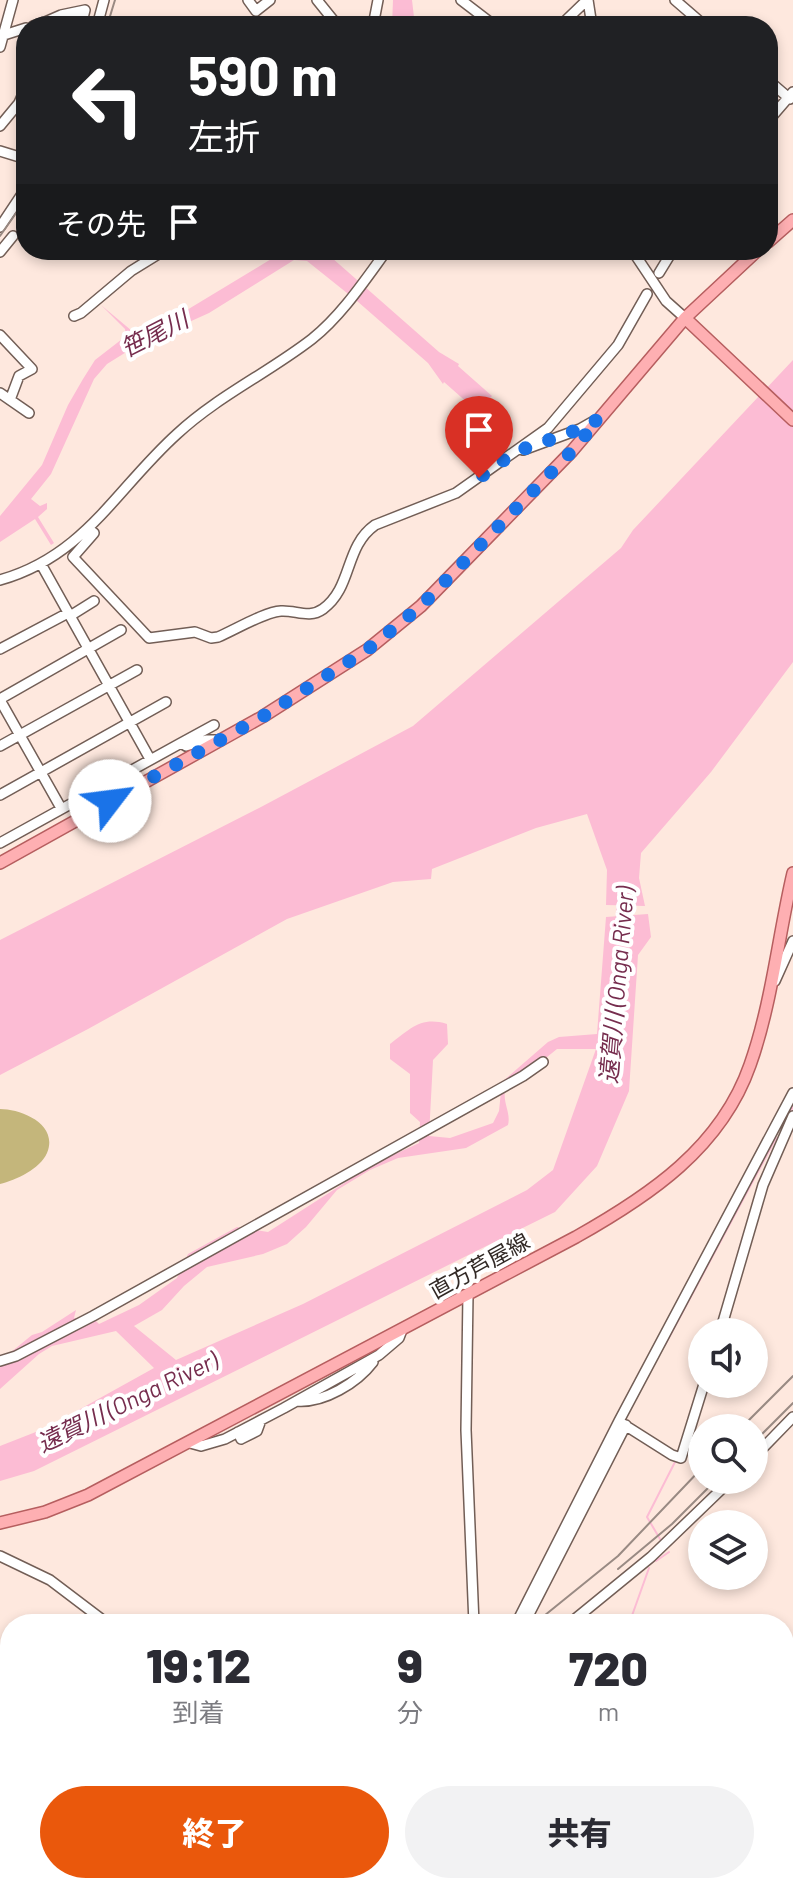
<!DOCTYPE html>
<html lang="ja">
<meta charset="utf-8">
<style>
:root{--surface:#fff;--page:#f2f2f3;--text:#2b2b33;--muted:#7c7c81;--accent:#ea580c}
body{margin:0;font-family:Barlow,"Noto Sans JP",sans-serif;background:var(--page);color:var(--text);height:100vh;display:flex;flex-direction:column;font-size:30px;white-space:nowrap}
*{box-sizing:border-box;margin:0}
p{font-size:26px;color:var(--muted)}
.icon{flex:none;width:44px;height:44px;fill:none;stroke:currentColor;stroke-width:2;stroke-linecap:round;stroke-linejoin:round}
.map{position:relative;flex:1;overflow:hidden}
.sheet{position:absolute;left:0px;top:1614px;width:794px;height:280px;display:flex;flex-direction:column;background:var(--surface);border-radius:32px 32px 0 0;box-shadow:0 4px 12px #0003}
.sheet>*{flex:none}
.banner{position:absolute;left:16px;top:16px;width:762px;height:244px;border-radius:32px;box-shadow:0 4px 12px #0003;background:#202124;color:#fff;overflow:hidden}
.controls{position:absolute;left:688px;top:1318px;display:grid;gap:16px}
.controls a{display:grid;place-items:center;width:80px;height:80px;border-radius:50%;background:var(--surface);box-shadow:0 4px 12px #0003;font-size:40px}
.pin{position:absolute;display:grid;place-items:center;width:68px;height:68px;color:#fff;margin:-82px -34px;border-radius:50% 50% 50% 0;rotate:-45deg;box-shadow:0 0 8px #0007}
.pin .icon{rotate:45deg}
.me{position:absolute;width:88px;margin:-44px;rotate:60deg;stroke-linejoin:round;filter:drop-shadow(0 0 6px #0008)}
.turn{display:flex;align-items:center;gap:28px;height:168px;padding:0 40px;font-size:36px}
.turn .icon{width:104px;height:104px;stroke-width:2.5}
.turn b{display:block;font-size:56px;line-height:68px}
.then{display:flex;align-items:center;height:76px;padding:0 40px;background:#0003;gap:16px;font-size:30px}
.eta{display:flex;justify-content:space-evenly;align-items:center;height:136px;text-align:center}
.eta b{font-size:48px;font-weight:800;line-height:56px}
.button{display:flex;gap:16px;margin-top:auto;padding:16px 40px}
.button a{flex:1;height:92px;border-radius:48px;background:var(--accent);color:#fff;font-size:32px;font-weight:800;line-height:92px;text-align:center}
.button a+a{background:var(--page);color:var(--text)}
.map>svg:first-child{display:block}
.green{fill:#ddd19d}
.forest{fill:#c4b67b}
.water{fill:#fcbcd4;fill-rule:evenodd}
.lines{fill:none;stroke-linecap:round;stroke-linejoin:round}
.stream{stroke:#fcbcd4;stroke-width:2}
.river{stroke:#fcbcd4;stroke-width:12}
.minor-casing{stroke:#725e56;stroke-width:12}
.major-casing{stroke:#b65e5f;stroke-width:14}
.minor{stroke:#fff;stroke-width:9}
.major{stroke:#feafb2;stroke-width:11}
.tram{stroke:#998a83;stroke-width:2}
.rail{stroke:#998a83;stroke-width:2}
.route{stroke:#1a73e8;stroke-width:14;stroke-dasharray:0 25.2}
.labels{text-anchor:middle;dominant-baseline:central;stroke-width:8;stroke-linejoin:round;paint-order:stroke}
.street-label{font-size:22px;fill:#312925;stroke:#fff}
.water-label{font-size:24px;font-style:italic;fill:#762d4e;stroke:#fff}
</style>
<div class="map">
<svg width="793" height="1894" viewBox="0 0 793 1894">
<rect width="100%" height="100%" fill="#fee8de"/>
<!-- green -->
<path class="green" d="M 676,1884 L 733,1884 L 743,1888 L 741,1894 L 675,1894 Z"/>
<!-- forest -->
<path class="forest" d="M 0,1109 C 21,1109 59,1124 47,1153 C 40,1169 16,1180 0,1184 Z
M 40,1884 L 98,1884 L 103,1894 L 31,1894 Z"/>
<!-- water -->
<path class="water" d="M 393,0 L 412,0 L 415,26 L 392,26 Z
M 286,250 L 323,250 L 439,352 L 459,364 L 458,366 L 492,396 L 478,412 L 444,382 L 443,384 L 428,363 L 357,301 L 307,261 L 294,260 L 209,313 L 136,346 L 107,364 L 94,379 L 51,474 L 31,499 L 40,506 L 47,503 L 47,509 L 38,517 L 54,543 L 51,545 L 35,519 L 0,542 L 0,516 L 42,465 L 68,405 L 83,379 L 95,360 L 126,336 L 125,329 L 101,305 L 132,331 L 152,327 L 177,316 Z
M 793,360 L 793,662 L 711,772 L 641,853 L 639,878 L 645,906 L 606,905 L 607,870 L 587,814 L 536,828 L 432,869 L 431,879 L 393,882 L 287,919 L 88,1029 L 0,1075 L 0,940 L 261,807 L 413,726 L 621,548 L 633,530 Z
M 648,914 L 651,937 L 638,955 L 629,1091 L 597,1166 L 555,1212 L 34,1471 L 0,1481 L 0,1446 L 46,1428 L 154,1368 L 116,1331 L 52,1346 L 39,1354 L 0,1389 L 0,1361 L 32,1335 L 42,1332 L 76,1310 L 74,1318 L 94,1319 L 99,1324 L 139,1305 L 177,1278 L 188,1254 L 237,1227 L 268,1232 L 374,1164 L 419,1143 L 420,1122 L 410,1113 L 410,1074 L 390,1059 L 390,1044 C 410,1029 421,1016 447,1024 L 448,1044 L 433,1060 L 429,1136 L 450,1138 L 493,1123 L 499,1111 L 502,1082 L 548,1042 L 559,1037 L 597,1034 L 606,917 ZM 557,1049 L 596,1049 L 553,1170 L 527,1190 L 303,1304 L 176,1360 L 134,1326 L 162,1310 L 184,1286 L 207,1267 L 263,1254 L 287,1244 L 306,1227 L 337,1190 L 370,1170 L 398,1158 L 466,1148 L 508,1125 C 511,1113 503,1104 505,1091 Z"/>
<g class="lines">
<!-- stream -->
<path class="stream" d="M 776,1144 L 793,1106
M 729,1285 L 743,1237
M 665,1345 L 776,1138
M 660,1539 L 647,1517 L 676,1460
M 656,1561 L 669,1552
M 629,1624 L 649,1568
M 0,1785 L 10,1789
M 127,1884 L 152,1888 L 162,1884
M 519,1884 L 521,1894
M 94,1894 L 105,1884
M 569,1894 L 571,1884"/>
<!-- river -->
<path class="river" d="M 621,932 L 623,891"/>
<defs>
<path id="minor" d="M 248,0 L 256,11 L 270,0
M 317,0 L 338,26
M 461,0 L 495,26
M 588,0 L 592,26
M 675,0 L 705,26
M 45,22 L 61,15 L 85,10 L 81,26
M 33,26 L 45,22 L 44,26
M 97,26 L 104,0
M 373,26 L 378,0
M 560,26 L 587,0
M 4,35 L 26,28
M 0,47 L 13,0
M 768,80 L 790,99
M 768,121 L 793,92
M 0,126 L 19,103 L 26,87
M 0,151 L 26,159
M 0,227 L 26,188
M 632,250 L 666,301 L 685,318
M 0,252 L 13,236
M 659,273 L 673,250
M 74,316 L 81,313 L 131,271 L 165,250
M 0,335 L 32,369 L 19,376 L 10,400
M 0,393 L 29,413
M 523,450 L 580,429 L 594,421
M 89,529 L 94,533 L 73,557 L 149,638 L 195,632 L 211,638 L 218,637 C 235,630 264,612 281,611 C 296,610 309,619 323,609 C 353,587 344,547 375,525 L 456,493 L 548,428 L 618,345 L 647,294
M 41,564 L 150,759
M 0,580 C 85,556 116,489 177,434 C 218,396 268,373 312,339 C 342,315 365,280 387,250
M 70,616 L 94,601
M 0,649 L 68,613
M 0,699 L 121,630
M 0,700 L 61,808
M 181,743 L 214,725
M 0,746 L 137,670
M 0,795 L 166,702
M 0,843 L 181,743 L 186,746 L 206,740 L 219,740
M 775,981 L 793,941
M 468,1294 L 466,1430 L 474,1624
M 720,1332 L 763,1185 L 793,1116
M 0,1361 L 16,1356 L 93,1316 L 523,1076 L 543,1062
M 297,1401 C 324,1403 357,1383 373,1362
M 623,1424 L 672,1455 L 681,1458 L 704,1384
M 238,1432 L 241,1439 L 257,1431 L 261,1420
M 190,1443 L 201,1446 L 225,1439 L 284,1408 L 379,1355 L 399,1338 L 402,1330
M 754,1457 L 793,1417
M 0,1556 L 50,1580 L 108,1624
M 516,1624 L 619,1421 L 793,1093
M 524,1624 L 626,1425
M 569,1624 L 651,1557 L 731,1480
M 0,1656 L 10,1657
M 0,1792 L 10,1794
M 194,1884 L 199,1894
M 336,1884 L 338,1894
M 545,1884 L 546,1894
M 233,1891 L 233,1894
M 80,1894 L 90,1884"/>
<path id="major" d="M 768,242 L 793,220
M 685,318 L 793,420
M 0,863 L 262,717 L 367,650 L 421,606 L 572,451 L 685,318 L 758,250
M 0,1523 L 45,1512 L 88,1495 L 576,1237 C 649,1196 721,1148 750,1065 C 772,1003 778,937 793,873"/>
</defs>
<!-- minor casing -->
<use href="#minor" class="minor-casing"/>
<!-- major casing -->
<use href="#major" class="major-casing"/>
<!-- minor -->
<use href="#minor" class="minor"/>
<!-- major -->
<use href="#major" class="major"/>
<!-- tram -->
<path class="tram" d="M 107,26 L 115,0
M 0,236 L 26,199"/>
<!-- rail -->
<path class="rail" d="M 741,1428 L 793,1376
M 754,1442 L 793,1403
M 618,1569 L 672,1524 L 716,1480
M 534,1624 L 618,1556 L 702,1468
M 0,1766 L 10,1765"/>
</g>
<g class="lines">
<!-- route -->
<path class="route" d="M 110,801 L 262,717 L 367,650 L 421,606 L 572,451 L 599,419 L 580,429 L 515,452 L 479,478"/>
</g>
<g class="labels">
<!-- street labels -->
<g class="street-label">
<text transform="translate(479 1265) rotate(-29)">直方芦屋線</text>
</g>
<!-- water labels -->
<g class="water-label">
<text transform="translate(154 333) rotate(-27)">笹尾川</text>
<text transform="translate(616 985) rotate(-85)">遠賀川 (Onga River)</text>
<text transform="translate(127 1401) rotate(-26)">遠賀川 (Onga River)</text>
</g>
</g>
</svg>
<div class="controls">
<a><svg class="icon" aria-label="sound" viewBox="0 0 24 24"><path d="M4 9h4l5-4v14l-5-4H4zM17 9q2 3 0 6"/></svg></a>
<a><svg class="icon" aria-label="search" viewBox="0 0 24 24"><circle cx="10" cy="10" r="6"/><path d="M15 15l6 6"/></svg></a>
<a><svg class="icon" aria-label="layers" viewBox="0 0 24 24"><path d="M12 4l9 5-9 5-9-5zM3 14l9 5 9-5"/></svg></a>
</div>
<div class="pin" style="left:479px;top:478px;background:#d93025"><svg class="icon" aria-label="arrive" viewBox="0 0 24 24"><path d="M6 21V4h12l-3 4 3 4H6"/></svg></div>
<svg class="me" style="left:110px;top:801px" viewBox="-20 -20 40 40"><circle r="19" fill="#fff"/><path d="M0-13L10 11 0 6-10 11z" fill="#1a73e8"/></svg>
<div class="banner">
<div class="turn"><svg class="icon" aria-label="left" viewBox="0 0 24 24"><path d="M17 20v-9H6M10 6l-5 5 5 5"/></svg><div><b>590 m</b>左折</div></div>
<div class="then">その先<svg class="icon" aria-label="arrive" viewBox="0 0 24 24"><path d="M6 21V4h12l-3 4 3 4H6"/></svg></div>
</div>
<section class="sheet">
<div class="eta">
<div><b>19:12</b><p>到着</p></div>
<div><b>9</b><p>分</p></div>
<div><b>720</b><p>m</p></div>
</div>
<div class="button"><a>終了</a><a>共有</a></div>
</section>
</div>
